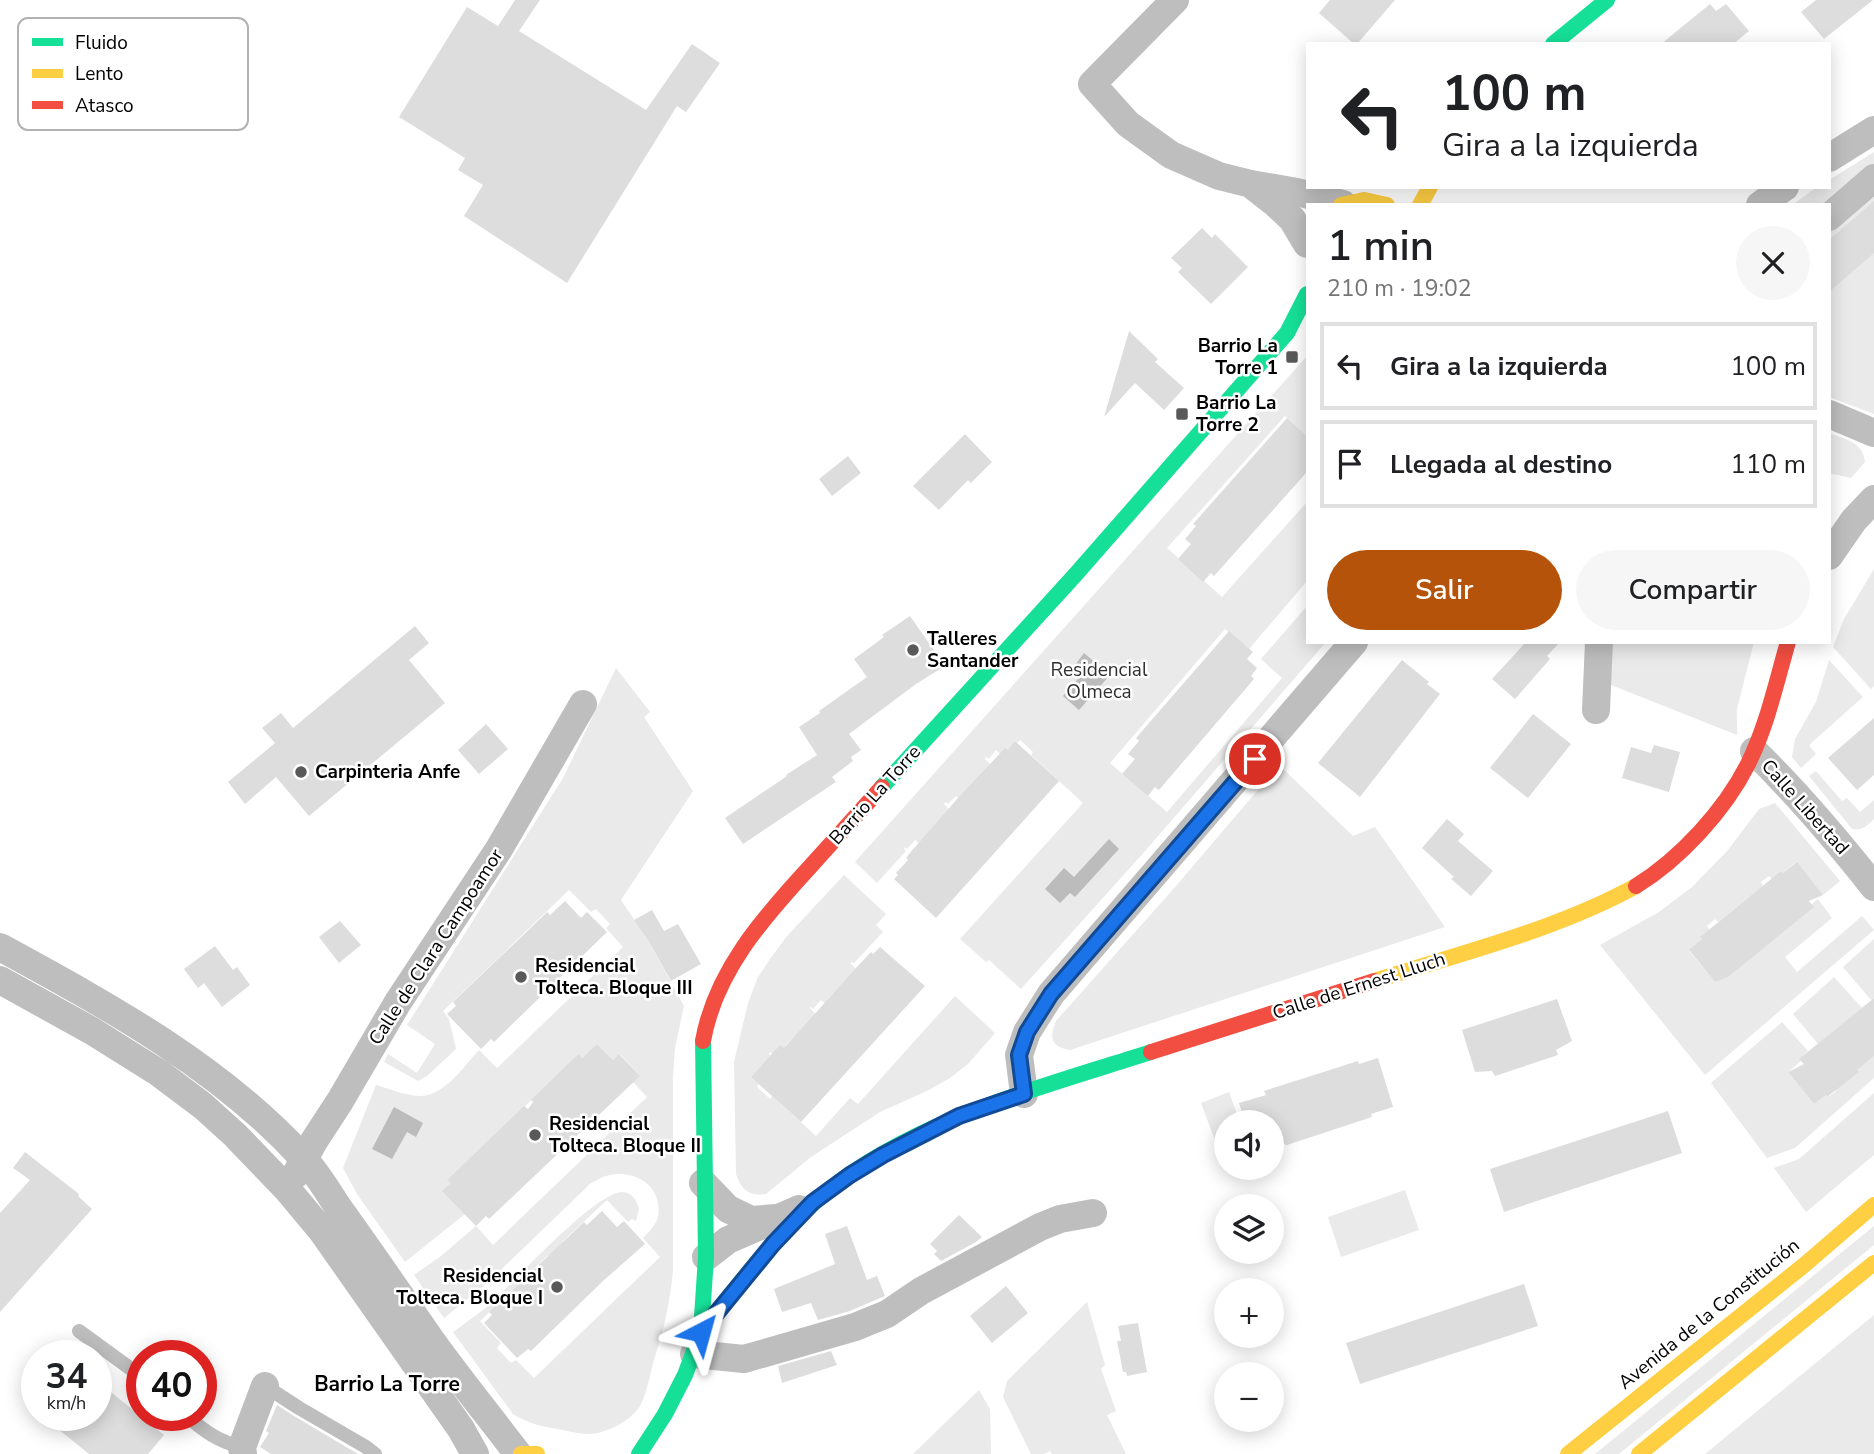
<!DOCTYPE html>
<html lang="es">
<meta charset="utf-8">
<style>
:root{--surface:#fff;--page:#f6f6f6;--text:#202124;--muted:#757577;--line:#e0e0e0;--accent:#b45309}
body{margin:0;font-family:"Nunito Sans",sans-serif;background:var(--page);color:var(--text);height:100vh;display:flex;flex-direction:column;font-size:26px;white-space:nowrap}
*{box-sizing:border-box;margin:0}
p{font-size:23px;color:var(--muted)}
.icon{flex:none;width:38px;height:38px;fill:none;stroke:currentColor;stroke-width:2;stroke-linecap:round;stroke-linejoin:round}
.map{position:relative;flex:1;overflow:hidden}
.side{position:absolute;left:1306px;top:203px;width:525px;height:441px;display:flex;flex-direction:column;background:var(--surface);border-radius:0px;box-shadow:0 4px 18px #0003}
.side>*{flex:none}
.hud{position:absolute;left:1306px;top:42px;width:525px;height:147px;border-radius:0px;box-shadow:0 4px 18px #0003;background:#fff;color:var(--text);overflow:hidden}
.buttons{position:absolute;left:1214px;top:1110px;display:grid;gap:14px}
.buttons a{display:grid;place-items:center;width:70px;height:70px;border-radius:50%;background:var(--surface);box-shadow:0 4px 18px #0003;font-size:35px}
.speed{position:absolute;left:21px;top:1340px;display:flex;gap:14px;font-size:35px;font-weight:700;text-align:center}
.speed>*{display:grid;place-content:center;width:91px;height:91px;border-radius:50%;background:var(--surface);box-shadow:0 4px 18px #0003;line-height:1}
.speed small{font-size:18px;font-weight:400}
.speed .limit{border:10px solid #d22;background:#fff;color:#111}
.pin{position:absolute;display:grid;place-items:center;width:60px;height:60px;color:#fff;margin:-30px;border:4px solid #fff;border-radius:50%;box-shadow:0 2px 7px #0007}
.me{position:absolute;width:77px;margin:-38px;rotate:39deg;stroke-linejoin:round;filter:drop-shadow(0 0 5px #0008)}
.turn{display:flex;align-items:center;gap:24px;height:147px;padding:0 21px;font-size:32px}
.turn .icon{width:91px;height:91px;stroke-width:2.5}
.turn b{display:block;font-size:49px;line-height:60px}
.round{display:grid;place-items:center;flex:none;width:74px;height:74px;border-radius:37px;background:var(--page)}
.overview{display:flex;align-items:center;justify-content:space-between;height:119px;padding:0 21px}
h1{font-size:42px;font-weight:600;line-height:52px}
.button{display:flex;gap:14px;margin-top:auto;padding:14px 21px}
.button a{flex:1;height:80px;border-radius:42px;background:var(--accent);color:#fff;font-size:28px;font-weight:600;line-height:80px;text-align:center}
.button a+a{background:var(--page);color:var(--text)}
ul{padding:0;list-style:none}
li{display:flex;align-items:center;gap:21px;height:88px;margin:0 14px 10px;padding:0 7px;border:4px solid var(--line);border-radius:0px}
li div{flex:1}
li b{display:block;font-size:26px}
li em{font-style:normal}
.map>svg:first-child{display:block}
.green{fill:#eaeaea}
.water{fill:#bcbcbc}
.building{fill:#ddd}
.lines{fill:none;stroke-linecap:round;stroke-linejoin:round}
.lane{stroke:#bebebe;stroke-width:14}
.street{stroke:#bebebe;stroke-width:28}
.fast{stroke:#16e098;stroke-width:16}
.slow{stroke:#ffcf43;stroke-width:16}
.jam{stroke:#f24e42;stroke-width:16}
.route-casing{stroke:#114b97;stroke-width:18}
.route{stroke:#1a73e8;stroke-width:12}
.poi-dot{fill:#595959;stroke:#fff;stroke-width:2.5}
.labels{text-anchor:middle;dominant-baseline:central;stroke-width:5;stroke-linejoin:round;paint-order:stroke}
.poi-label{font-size:19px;font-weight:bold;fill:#000;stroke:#fff;text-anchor:start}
.park-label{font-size:19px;fill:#303030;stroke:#fff}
.street-label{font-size:19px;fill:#000;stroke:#fff}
.neighbourhood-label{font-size:21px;font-weight:bold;fill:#000;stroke:#fff}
.key{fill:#fff;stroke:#b2b2b2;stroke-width:2}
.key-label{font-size:19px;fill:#000}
</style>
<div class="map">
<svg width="1874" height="1454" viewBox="0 0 1874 1454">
<rect width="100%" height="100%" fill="#fff"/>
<!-- green -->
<path class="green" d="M 1874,152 L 1874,414 L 1829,397 L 1829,205 L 1792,205 L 1817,187 L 1829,187 L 1829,180 Z
M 1307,356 L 1307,436 L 1285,416 L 1167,548 L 1222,597 L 1307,502 L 1307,581 L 1249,649 L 1225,629 L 1110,763 L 1167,812 L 1282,678 L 1261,659 L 1307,606 L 1307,642 L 1326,642 L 1146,850 L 1021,989 L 989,960 L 986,962 L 960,939 L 1083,803 L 1031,755 L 1033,752 L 1020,740 L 1012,749 L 1000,754 L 996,750 L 989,759 L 986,757 L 985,759 L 991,765 L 963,802 L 956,796 L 948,804 L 946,802 L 944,804 L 950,810 L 923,847 L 915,840 L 907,849 L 905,847 L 904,849 L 906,851 L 877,883 L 855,862 Z
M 1829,433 C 1845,439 1863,442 1865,462 L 1851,478 L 1829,473 Z
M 1874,569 L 1874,686 L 1871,689 L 1833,647 L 1844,619 Z
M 1608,642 L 1754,642 L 1737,709 C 1736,718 1738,726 1737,735 L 1606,683 Z
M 1829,660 L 1863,697 L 1809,745 L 1816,754 L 1801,768 L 1792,757 L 1795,739 L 1816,702 Z
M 616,668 L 650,712 L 644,717 L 693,791 L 621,900 L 648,940 L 684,1006 L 675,1048 L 673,1077 L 673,1271 C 670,1302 664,1330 654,1360 C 650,1373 647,1394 640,1406 C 631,1421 607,1433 590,1434 C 581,1434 572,1432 563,1430 C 544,1427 529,1424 513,1414 L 453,1332 C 465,1323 477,1315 488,1306 C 512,1284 594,1193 622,1192 C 632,1192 637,1201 639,1209 L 636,1221 L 632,1219 L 628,1222 L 607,1200 L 563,1241 L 566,1245 L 546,1257 L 480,1321 L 501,1343 L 497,1348 L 511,1363 L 516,1360 L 534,1378 L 660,1257 L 643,1238 C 648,1233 654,1227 657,1220 C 659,1215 659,1209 658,1204 C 655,1180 628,1169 606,1176 C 601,1177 596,1181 591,1183 L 484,1286 L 444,1318 L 414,1275 L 441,1256 L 476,1226 L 493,1245 L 647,1097 L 633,1082 L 639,1075 L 620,1054 L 613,1060 L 597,1044 L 582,1058 L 579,1055 L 448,1179 L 451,1183 L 443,1191 L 465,1214 L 405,1262 L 357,1194 L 343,1168 L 376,1085 C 390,1089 405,1095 419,1096 C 444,1097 464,1066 479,1050 L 497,1068 L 623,947 L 606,928 L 610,924 L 596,909 L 591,912 L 569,890 L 443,1011 L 449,1019 L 456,1049 L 427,1076 L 418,1081 L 384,1062 L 388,1054 L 417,1073 L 435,1044 L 407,1025 L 563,778 Z
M 1279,765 L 1353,836 L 1375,827 L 1445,927 L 1070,1050 C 1051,1047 1049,1038 1056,1021 L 1176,886 Z
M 1816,771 L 1842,801 L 1847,798 L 1860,812 L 1874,800 L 1874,819 C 1867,826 1861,831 1852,829 L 1809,776 Z
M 1775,803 L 1840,881 L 1823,895 L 1796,862 L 1783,873 L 1781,871 L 1772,879 L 1769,876 L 1761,882 L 1763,886 L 1718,922 L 1715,919 L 1707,926 L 1710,930 L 1701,937 L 1702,939 L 1689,951 L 1715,982 L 1818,899 L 1832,918 L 1785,957 L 1797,972 L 1862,916 L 1874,930 L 1705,1075 L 1600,945 L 1659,912 L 1692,887 L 1728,850 L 1759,809 Z
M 844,875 L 886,914 L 876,925 L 883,932 L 854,963 L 852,962 L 850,963 L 856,969 L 827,1000 L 831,1004 L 829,1007 L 821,1000 L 813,1009 L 811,1007 L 810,1008 L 816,1015 L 786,1045 L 790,1049 L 772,1054 L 770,1052 L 769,1054 L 775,1060 L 764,1063 L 751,1077 L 759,1084 L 757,1087 L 770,1099 L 772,1096 L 816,1136 L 850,1098 L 858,1104 L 955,996 L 995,1033 L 968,1064 L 950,1078 L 929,1090 L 880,1112 L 811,1157 L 766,1194 C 749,1197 741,1189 736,1174 L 734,1062 L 748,1003 L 758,977 L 770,959 L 787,936 Z
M 1874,939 L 1874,998 L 1871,1000 L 1843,967 Z
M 1834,977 L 1862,1008 L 1818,1044 L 1793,1014 Z
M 1782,1022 L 1808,1051 L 1800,1059 L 1801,1061 L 1788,1072 L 1814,1104 L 1826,1095 L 1828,1097 L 1836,1091 L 1834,1088 L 1874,1056 L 1874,1078 L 1795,1148 L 1767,1158 L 1711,1083 Z
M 1229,1092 L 1240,1122 L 1227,1122 L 1227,1151 L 1220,1154 L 1201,1103 Z
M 1874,1093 L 1874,1155 L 1806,1212 L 1774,1168 L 1799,1159 Z
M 1405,1190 L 1419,1230 L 1341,1257 L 1328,1217 Z
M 1874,1226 L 1874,1245 L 1619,1454 L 1595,1454 Z
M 1087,1302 L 1105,1365 L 1101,1369 L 1116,1411 L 1107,1415 L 1126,1454 L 1052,1454 L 1050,1451 L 1044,1454 L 1031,1454 L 1003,1397 L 1007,1381 Z
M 1874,1315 L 1874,1454 L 1705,1454 Z
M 979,1390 L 990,1409 L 991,1454 L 913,1454 Z"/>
<!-- water -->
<path class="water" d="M 1084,653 L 1110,675 L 1079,710 L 1063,696 L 1083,673 L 1075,665 Z
M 1109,839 L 1119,849 L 1075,897 L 1070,893 L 1060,903 L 1045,889 L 1064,868 L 1074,877 Z
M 394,1107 L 423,1123 L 416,1137 L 407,1132 L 392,1159 L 372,1149 Z"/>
<!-- building -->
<path class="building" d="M 515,0 L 540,0 L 519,31 L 646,110 L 692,44 L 720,63 L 686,112 L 677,106 L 567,283 L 464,216 L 483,185 L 458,170 L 465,158 L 399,117 L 467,7 L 498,26 Z
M 1330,0 L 1395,0 L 1357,44 L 1354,44 L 1319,13 Z
M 1816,0 L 1873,0 L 1824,39 L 1801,12 Z
M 1710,4 L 1716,11 L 1726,4 L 1749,31 L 1733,44 L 1661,44 Z
M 1874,201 L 1874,253 L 1829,292 L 1829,240 Z
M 1202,228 L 1212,238 L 1215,234 L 1248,267 L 1211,304 L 1178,272 L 1182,268 L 1171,258 Z
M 1129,331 L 1158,359 L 1155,362 L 1184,388 L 1164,410 L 1135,383 L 1104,417 Z
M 1287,418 L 1307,436 L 1307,472 L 1214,576 L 1211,573 L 1203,582 L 1178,559 L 1191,544 L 1185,539 L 1196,526 L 1193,524 Z
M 965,434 L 992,462 L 971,483 L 968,480 L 939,510 L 913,486 Z
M 848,456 L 861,473 L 832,496 L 819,479 Z
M 910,616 L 945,666 L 916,684 L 849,734 L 861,750 L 851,757 L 853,761 L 832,777 L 836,782 L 743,844 L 725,818 L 787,776 L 786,775 L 817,755 L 799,727 L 820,713 L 819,711 L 867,677 L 854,659 L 884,637 L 882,635 Z
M 415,626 L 429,643 L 409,660 L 445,703 L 309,816 L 276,777 L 245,804 L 228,782 L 275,743 L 262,728 L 281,713 L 293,728 Z
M 1229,631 L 1253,652 L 1247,659 L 1257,668 L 1251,676 L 1254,679 L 1159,790 L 1155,787 L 1148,796 L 1122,774 L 1135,759 L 1128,754 L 1139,741 L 1136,738 Z
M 1526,642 L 1560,642 L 1547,656 L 1550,659 L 1515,699 L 1492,679 Z
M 1402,660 L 1429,682 L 1427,684 L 1440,694 L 1360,797 L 1318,763 Z
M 1533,714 L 1571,744 L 1528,798 L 1490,768 Z
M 1874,718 L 1874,775 L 1857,790 L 1828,758 Z
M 486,724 L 508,749 L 479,774 L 458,750 Z
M 1014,742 L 1017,743 L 1059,781 L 936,918 L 894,879 L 898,875 L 896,873 L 908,860 L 906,858 L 909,854 L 958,798 L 1005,748 L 1008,750 Z
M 1654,745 L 1680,752 L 1669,792 L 1622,778 L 1631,747 L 1651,753 Z
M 1447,819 L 1464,834 L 1458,841 L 1493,871 L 1471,896 L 1451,879 L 1454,877 L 1422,848 Z
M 1797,862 L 1823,895 L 1809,901 L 1814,907 L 1728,977 L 1715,982 L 1689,950 L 1702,939 L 1700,937 L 1743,902 L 1781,871 L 1783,873 Z
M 565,901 L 581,918 L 587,912 L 607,932 L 494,1042 L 491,1039 L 481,1049 L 447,1014 L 456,1006 L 453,1002 L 540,919 L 547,912 L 550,915 Z
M 652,910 L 664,931 L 678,924 L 701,964 L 671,981 L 648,940 L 634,920 Z
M 340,921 L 361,945 L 339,963 L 319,937 Z
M 215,946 L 233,970 L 237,967 L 250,985 L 222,1007 L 204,983 L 198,988 L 184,969 Z
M 880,947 L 925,986 L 801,1122 L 751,1077 L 780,1045 L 784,1048 L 856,968 L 871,952 L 873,954 Z
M 1874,998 L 1874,1056 L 1857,1070 L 1859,1072 L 1827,1097 L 1826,1095 L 1814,1104 L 1788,1072 L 1804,1064 L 1799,1059 Z
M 1557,999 L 1572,1041 L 1556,1050 L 1558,1055 L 1495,1076 L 1492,1071 L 1475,1072 L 1462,1030 Z
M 597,1044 L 613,1060 L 619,1054 L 640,1076 L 489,1219 L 486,1216 L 476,1226 L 442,1191 L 451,1183 L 447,1180 L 524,1106 L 528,1109 L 533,1102 L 531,1100 L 571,1061 L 579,1054 L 582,1058 Z
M 1378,1058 L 1393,1107 L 1371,1114 L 1372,1117 L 1287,1145 L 1272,1140 L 1272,1122 L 1245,1122 L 1239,1103 L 1266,1095 L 1264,1091 L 1358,1061 L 1359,1064 Z
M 1668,1111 L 1682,1153 L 1504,1212 L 1490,1169 Z
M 25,1152 L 79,1194 L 78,1196 L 92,1209 L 0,1312 L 0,1213 L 30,1180 L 13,1168 Z
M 602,1211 L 617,1227 L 624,1221 L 645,1244 L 603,1281 L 531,1351 L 528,1349 L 517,1358 L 484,1323 L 492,1315 L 489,1312 L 584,1222 L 587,1225 Z
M 959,1215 L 982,1237 L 976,1242 L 941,1261 L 934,1254 L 937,1251 L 930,1244 Z
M 847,1226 L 867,1280 L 877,1276 L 885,1296 L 850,1311 L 818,1320 L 811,1303 L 782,1312 L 774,1289 L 835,1264 L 825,1234 Z
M 1524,1284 L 1538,1326 L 1360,1384 L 1346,1343 Z
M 1006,1286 L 1028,1313 L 992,1343 L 970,1316 Z
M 1138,1323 L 1147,1372 L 1127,1376 L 1126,1372 L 1123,1372 L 1117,1341 L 1121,1341 L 1118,1326 Z
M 831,1351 L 837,1365 L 782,1383 L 778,1366 Z
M 96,1380 L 164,1435 L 148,1454 L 89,1454 L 42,1416 L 96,1416 Z
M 277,1405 L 294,1416 L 358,1454 L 271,1454 L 260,1447 L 269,1433 L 266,1431 Z"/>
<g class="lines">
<!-- lane -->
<path class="lane" d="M 79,1331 L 142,1377
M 265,1386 L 299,1408 L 366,1447 L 375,1454
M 187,1416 C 204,1431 219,1442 242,1447"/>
<!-- street -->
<path class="street" d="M 1175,0 L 1092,84 L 1128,124 L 1171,155 L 1219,176 L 1251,184 L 1297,192 L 1343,204
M 1829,158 L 1874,130
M 1253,186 L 1276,204 L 1292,219 L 1307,244
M 1760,205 L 1785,187
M 1829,217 L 1874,178
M 1829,414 L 1874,433
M 1829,556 L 1854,520 L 1874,499
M 1596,710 L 1599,642
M 1754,751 C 1797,793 1836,839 1874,887
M 0,947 C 108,1006 219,1066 303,1158 C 319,1175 330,1196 343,1214 C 373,1256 402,1298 431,1340 C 459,1379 489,1416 518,1454
M 0,980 L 92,1031 L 159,1073 L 203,1106 L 235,1135 L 287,1189 L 322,1231 L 461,1429 L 475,1454
M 1024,1094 L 1019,1055 L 1027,1032 L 1051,994 L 1354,642
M 296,1174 L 314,1141 L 340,1101 L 398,1002 L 499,849 L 583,704
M 703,1183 L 728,1209 L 751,1220 L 776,1218
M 706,1257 L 728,1240 L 799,1209
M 694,1354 L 744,1359 L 855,1327 L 887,1314 L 921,1291 L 1040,1227 L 1060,1219 L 1093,1213
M 243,1454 L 242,1447 L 265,1386"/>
<!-- fast -->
<path class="fast" d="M 1553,44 L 1607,0
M 882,787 L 1076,574 L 1287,333 L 1307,294
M 701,1332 C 740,1283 777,1233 825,1193 C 911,1121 1045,1086 1151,1052
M 639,1454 L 665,1414 L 685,1375 L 701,1332 L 706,1257 L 703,1041"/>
<!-- slow -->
<path class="slow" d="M 1341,205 L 1364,200 L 1387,205
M 1420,205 L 1430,187
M 1374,981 C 1461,953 1556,930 1636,886
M 521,1454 L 537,1454
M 1568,1454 L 1803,1266 L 1874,1205
M 1639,1454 L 1874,1263"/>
<!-- jam -->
<path class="jam" d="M 1636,886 C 1680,859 1725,810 1748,764 C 1767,726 1776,683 1788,642
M 703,1041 C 715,972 763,918 809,868 C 833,841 858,814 882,787
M 1151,1052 L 1374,981"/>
</g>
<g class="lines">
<defs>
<path id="route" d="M 701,1332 L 773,1244 L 813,1202 L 850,1175 L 883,1155 L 959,1116 L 1024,1094 L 1019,1055 L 1027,1032 L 1051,994 L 1255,759"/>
</defs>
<!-- route casing -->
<use href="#route" class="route-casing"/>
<!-- route -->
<use href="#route" class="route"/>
</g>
<!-- markers -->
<g class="poi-dot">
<rect x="1285" y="350" width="14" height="14" rx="3.5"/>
<rect x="1175" y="407" width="14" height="14" rx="3.5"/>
<circle cx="913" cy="650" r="7"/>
<circle cx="301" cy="772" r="7"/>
<circle cx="521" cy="977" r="7"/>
<circle cx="535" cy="1135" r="7"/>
<circle cx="557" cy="1287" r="7"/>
</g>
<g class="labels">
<!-- poi labels -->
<g class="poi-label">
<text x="1278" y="346" text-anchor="end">Barrio La<tspan x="1278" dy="22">Torre 1</tspan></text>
<text x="1196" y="403">Barrio La<tspan x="1196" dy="22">Torre 2</tspan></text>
<text x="927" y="639">Talleres<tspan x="927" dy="22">Santander</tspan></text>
<text x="315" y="772">Carpinteria Anfe</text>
<text x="535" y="966">Residencial<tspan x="535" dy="22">Tolteca. Bloque III</tspan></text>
<text x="549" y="1124">Residencial<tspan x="549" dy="22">Tolteca. Bloque II</tspan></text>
<text x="543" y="1276" text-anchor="end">Residencial<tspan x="543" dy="22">Tolteca. Bloque I</tspan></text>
</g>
<!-- park labels -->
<g class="park-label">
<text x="1099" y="670">Residencial<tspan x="1099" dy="22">Olmeca</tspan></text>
</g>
<!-- street labels -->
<g class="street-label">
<text transform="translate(875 795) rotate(-48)">Barrio La Torre</text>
<text transform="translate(1805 807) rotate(48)">Calle Libertad</text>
<text transform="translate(436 947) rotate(-57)">Calle de Clara Campoamor</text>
<text transform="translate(1359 986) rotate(-18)">Calle de Ernest Lluch</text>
<text transform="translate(1709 1314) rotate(-39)">Avenida de la Constitución</text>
</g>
<!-- neighbourhood labels -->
<g class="neighbourhood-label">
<text x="387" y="1384">Barrio La Torre</text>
</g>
</g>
<!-- legend -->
<rect x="18" y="18" width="230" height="112" rx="10" class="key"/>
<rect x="32" y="38" width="31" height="8" fill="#16e098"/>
<rect x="32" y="69" width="31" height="9" fill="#ffcf43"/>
<rect x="32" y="101" width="31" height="8" fill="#f24e42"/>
<g class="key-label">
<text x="75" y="49">Fluido</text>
<text x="75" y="80">Lento</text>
<text x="75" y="112">Atasco</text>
</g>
</svg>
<div class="buttons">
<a><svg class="icon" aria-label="sound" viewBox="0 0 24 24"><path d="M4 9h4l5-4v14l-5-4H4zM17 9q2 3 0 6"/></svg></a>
<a><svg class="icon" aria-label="layers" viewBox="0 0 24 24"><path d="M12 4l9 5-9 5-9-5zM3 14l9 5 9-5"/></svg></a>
<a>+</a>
<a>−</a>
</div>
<div class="speed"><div>34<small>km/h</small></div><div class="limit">40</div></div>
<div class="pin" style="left:1255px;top:759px;background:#d93025"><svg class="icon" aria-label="arrive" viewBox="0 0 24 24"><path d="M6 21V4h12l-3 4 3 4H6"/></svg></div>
<svg class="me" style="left:701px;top:1332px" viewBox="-20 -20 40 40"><path d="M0-17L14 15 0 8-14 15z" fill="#1a73e8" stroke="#fff" stroke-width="4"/></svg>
<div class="hud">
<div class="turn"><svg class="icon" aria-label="left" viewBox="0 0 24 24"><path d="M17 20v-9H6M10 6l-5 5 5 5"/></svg><div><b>100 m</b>Gira a la izquierda</div></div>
</div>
<section class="side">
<div class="overview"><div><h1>1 min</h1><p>210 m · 19:02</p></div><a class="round"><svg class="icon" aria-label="close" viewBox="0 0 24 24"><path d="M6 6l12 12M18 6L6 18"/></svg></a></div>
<ul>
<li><svg class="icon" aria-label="left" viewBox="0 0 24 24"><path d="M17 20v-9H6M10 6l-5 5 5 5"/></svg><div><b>Gira a la izquierda</b></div><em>100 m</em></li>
<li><svg class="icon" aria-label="arrive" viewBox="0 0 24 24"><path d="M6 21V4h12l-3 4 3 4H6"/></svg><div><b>Llegada al destino</b></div><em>110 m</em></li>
</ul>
<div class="button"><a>Salir</a><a>Compartir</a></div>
</section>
</div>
